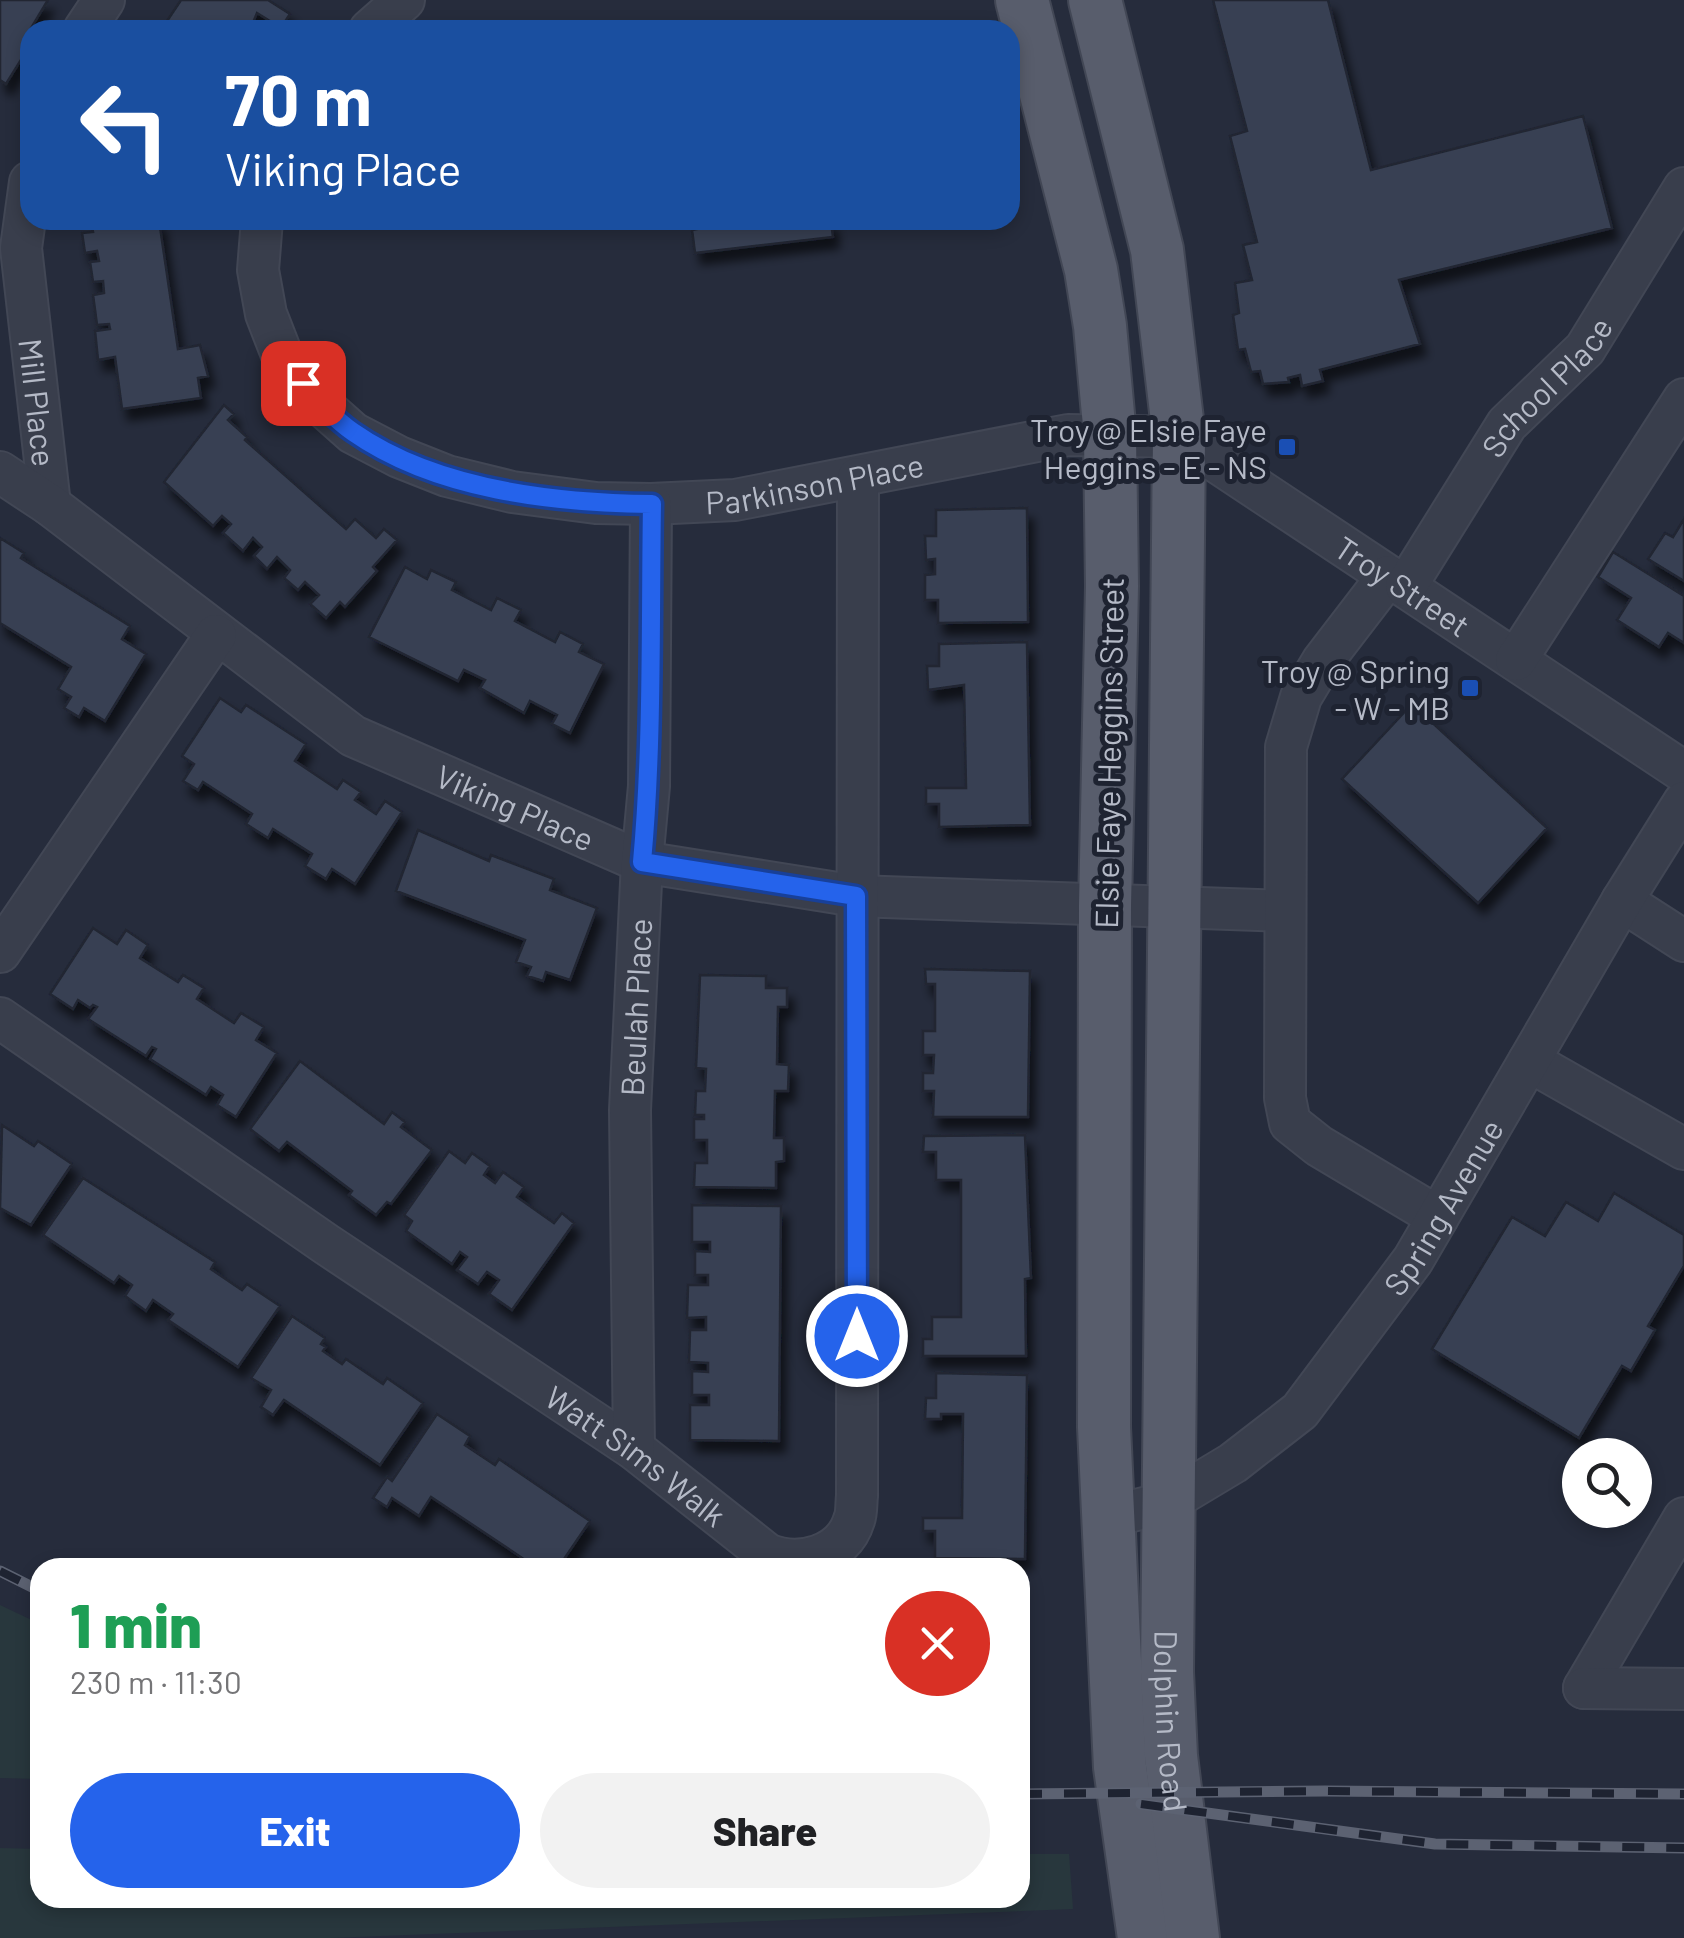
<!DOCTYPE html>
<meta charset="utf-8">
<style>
:root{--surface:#fff;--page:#f2f2f2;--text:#202124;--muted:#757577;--accent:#2563eb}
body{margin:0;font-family:Barlow,sans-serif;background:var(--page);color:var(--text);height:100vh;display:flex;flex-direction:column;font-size:38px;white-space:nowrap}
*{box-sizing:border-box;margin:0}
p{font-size:32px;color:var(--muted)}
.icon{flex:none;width:55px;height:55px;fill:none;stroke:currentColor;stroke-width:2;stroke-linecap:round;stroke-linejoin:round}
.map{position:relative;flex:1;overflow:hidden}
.details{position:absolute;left:30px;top:1558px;width:1000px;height:350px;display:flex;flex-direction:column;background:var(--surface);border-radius:30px;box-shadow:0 5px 15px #0003}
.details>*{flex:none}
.banner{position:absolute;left:20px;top:20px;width:1000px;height:210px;border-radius:30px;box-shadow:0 5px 15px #0003;background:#1a4fa0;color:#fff;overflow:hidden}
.controls{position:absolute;left:1562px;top:1438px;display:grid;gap:20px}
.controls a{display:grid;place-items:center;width:90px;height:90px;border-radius:50%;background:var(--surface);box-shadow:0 5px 15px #0003;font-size:50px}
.pin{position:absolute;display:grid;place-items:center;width:85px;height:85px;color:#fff;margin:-42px;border-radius:20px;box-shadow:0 5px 15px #0006}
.me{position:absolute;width:110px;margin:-55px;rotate:0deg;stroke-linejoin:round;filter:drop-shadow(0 0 8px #0008)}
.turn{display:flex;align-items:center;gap:35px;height:210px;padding:0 40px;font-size:45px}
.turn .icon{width:130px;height:130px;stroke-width:2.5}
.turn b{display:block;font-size:70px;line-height:85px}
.round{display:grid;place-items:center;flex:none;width:105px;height:105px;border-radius:52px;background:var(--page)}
.overview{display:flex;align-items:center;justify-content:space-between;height:170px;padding:0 40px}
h1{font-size:60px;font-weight:800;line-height:75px;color:#1e9e55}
.button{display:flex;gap:20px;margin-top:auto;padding:20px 40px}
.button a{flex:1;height:115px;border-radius:60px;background:var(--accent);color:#fff;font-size:40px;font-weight:800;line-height:115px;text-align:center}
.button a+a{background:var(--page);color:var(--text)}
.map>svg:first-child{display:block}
.green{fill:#28373d}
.building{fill:#384052;stroke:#202533;stroke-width:2.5;filter:url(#shadow)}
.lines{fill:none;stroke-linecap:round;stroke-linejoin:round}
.minor-casing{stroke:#424755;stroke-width:44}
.major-casing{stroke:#424755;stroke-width:56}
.minor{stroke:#393e4c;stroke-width:40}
.major{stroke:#585d6c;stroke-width:52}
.rail-casing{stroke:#5c6272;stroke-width:11}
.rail{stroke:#1e2331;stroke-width:8;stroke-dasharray:22;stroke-linecap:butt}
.route-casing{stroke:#184099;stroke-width:25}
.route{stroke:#2563eb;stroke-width:18}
.transit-dot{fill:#1a4fb4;stroke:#1e2331;stroke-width:4}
.labels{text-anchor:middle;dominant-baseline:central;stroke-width:10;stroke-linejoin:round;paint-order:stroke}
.street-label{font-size:32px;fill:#b5bac7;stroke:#1e2331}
.poi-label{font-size:32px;fill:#b5bac7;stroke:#1e2331;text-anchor:end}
</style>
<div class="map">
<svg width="1684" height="1938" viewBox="0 0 1684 1938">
<defs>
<filter id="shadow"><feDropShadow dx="6" dy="11" stdDeviation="5" flood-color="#0009"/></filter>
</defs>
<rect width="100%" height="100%" fill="#262c3c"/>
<!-- green -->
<path class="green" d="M 0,1605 L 40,1624 L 40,1779 L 0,1778 Z
M 0,1848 L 40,1849 L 40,1898 L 1020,1898 L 1020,1854 L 1069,1854 L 1073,1909 L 330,1938 L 0,1938 Z"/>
<!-- building -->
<path class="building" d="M 0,0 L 48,0 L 24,40 L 29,44 L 26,52 L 6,84 L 0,80 Z
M 181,0 L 268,0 L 290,14 L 281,28 L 257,13 L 250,30 L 161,30 Z
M 1213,0 L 1328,0 L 1371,170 L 1583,116 L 1612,228 L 1399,280 L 1420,344 L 1320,370 L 1323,381 L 1302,386 L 1300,375 L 1288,378 L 1289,382 L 1263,384 L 1260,371 L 1251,372 L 1245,349 L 1238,350 L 1233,315 L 1239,313 L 1235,283 L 1252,280 L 1243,245 L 1257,242 L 1230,136 L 1247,131 Z
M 91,220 L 159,220 L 178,349 L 200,345 L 208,376 L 198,378 L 201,398 L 122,409 L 115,357 L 98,360 L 95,331 L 110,329 L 109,324 L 97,325 L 93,295 L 104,293 L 103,281 L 93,282 L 90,262 L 99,261 L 97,251 L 85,253 L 82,233 L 93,232 Z
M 696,220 L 831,220 L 833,237 L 695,253 L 692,230 L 697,229 Z
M 224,405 L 234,414 L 228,420 L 247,437 L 245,440 L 346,529 L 355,519 L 376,538 L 384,529 L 397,540 L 373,567 L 377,571 L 345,607 L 340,602 L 326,618 L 310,604 L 319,595 L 305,582 L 298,590 L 284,578 L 290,570 L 277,557 L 267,569 L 254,556 L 262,547 L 253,538 L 243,551 L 223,533 L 231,524 L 222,516 L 213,526 L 164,482 Z
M 1027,508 L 1028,622 L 938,623 L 938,600 L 925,600 L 925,575 L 935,574 L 935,559 L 926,560 L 925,536 L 936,536 L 936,510 Z
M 1684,519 L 1684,581 L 1648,559 L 1665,533 L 1673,537 Z
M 0,538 L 24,553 L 21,558 L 130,626 L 122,639 L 146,654 L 105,721 L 84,708 L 79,717 L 64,708 L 71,697 L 58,689 L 71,667 L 0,623 Z
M 1613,552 L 1684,596 L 1684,643 L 1668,633 L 1659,647 L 1617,620 L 1631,598 L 1598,577 Z
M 405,567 L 427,579 L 431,570 L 456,582 L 452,590 L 491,610 L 497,598 L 521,610 L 515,621 L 555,642 L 560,632 L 583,644 L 579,652 L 604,664 L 570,733 L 552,724 L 557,715 L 530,701 L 524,713 L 480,688 L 485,680 L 464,670 L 458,681 L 369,637 Z
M 1027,642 L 1030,825 L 939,827 L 939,804 L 926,804 L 926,788 L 966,788 L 964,685 L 928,690 L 927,666 L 939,666 L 939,644 Z
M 220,698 L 241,712 L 246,705 L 306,744 L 295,761 L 337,789 L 343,780 L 361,792 L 355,800 L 376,814 L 385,801 L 402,812 L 355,884 L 332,869 L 326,879 L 305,866 L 312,854 L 273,829 L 268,838 L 246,824 L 252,814 L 203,782 L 198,790 L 183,781 L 194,764 L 182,756 Z
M 1412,704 L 1547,828 L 1478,903 L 1342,779 Z
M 418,830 L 489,861 L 491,855 L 554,879 L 550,890 L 597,908 L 570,980 L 546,972 L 543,981 L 527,976 L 531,967 L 516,962 L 525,940 L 396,891 Z
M 93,928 L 117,944 L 126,930 L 148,945 L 140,958 L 178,982 L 183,975 L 204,988 L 197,999 L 234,1023 L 241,1013 L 264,1027 L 256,1040 L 277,1053 L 236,1117 L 217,1105 L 223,1095 L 211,1087 L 206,1095 L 150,1059 L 156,1049 L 152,1047 L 146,1056 L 88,1019 L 97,1007 L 93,1005 L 90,1008 L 78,1000 L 73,1009 L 50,994 Z
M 925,969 L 1030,971 L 1028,1117 L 933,1117 L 934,1091 L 923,1091 L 923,1073 L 933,1073 L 934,1055 L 923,1055 L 923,1031 L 935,1031 L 935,984 L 926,984 Z
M 700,975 L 766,976 L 766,988 L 787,988 L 787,1007 L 778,1007 L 777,1064 L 789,1065 L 788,1091 L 775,1091 L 774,1138 L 784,1138 L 784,1161 L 776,1162 L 776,1188 L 694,1187 L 695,1163 L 707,1163 L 707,1140 L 694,1140 L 694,1119 L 704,1119 L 704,1115 L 695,1115 L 696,1091 L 705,1091 L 706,1069 L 696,1068 Z
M 300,1061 L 384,1124 L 392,1112 L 405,1122 L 401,1127 L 432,1150 L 391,1204 L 387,1202 L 376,1215 L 349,1195 L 352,1191 L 287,1142 L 279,1151 L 250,1129 Z
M 2,1125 L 34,1146 L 38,1141 L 72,1164 L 31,1225 L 0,1208 Z
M 1025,1135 L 1031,1278 L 1025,1279 L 1026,1356 L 923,1356 L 923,1339 L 932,1339 L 932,1317 L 961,1317 L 961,1180 L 936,1180 L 936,1152 L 923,1152 L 924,1136 Z
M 449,1151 L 465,1163 L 472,1153 L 490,1166 L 484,1175 L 495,1183 L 503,1172 L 524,1187 L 517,1197 L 554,1223 L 562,1213 L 574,1223 L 512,1310 L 489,1294 L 499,1280 L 487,1272 L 478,1284 L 457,1270 L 467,1257 L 460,1252 L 452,1264 L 406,1231 L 412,1221 L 404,1215 Z
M 83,1178 L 215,1262 L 211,1269 L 242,1290 L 247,1284 L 280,1306 L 238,1367 L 168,1320 L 173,1314 L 153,1300 L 146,1311 L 125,1296 L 132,1285 L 119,1276 L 114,1283 L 43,1235 Z
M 1614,1193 L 1684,1235 L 1684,1266 L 1648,1326 L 1655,1330 L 1631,1371 L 1622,1366 L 1579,1438 L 1432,1349 L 1512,1217 L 1545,1236 L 1566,1202 L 1598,1221 Z
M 692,1205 L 781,1206 L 779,1441 L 690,1440 L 690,1405 L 709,1405 L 709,1395 L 692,1395 L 692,1371 L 708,1372 L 708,1363 L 689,1362 L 690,1330 L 706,1330 L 706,1317 L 687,1318 L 688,1285 L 708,1285 L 708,1275 L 695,1275 L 695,1251 L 710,1252 L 710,1242 L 692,1242 Z
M 292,1316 L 325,1338 L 321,1344 L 326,1347 L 323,1351 L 342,1364 L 346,1359 L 383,1384 L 387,1378 L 423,1403 L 380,1465 L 284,1400 L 273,1415 L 261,1407 L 271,1390 L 251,1378 Z
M 936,1373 L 1027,1375 L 1025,1559 L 935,1558 L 935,1531 L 923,1531 L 923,1518 L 962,1518 L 963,1414 L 941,1414 L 941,1419 L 925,1419 L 926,1398 L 936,1398 Z
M 437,1414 L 470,1436 L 465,1445 L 495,1465 L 499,1459 L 590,1521 L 558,1568 L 537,1568 L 431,1497 L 419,1516 L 392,1498 L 387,1507 L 373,1498 L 387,1477 L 392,1481 Z"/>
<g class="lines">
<defs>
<g id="minor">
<path d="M 84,30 L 104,0"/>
<path d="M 370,30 L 404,0"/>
<path id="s1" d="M 30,182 L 21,248 L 50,505"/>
<path id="s2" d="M 262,220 L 258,270 L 266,314 L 282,355 L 326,409 L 353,433 L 399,457 L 447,476 L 512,492 L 596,503 L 651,504 L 735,500 L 1068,435 L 1179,437 L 1684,772"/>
<path id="s3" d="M 0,472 L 50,505 L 353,736 L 642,862 L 856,896 L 1285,911"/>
<path d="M 1388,576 L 1322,662 L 1301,697 L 1286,747 L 1285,1098 L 1290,1123 L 1319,1146 L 1438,1217"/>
<path id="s4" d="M 1406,586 L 1507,424 L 1585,349 L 1684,188"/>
<path d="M 1516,660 L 1684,399"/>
<path d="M 1622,901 L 1684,941"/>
<path d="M 0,952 L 216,635"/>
<path id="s5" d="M 0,1018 L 326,1244 L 634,1449 L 767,1554 C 798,1567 843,1557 854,1520 C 857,1513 856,1503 857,1496 L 858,478"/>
<path d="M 1529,1061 L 1684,1149"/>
<path id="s6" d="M 634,1449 L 630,1110 L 642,862 L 649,786 L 651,504"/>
<path id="s7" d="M 1108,1517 L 1168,1502 L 1233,1463 L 1300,1411 L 1413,1260 L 1622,901 L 1684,802"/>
<path d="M 1584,1688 L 1684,1518"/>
<path d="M 1584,1688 L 1684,1689"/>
</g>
<g id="major">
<path d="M 1022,0 L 1091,270 L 1100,326 L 1110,436 L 1112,586 L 1105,906 L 1104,1427 L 1120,1767 L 1144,1938"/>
<path id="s8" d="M 1095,0 L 1157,250 L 1179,437 L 1167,1672 L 1171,1756 L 1193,1938"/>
</g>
</defs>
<!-- minor casing -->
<use href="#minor" class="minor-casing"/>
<!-- major casing -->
<use href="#major" class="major-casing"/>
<!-- minor -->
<use href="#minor" class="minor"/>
<!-- major -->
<use href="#major" class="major"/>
<defs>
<path id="rail" d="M 0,1571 L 40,1591
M 1020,1794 L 1325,1791 L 1684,1794
M 1141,1804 L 1435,1844 L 1684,1848"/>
</defs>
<!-- rail casing -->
<use href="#rail" class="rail-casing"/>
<!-- rail -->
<use href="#rail" class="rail"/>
</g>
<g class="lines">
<defs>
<path id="route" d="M 303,383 C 318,400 334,419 353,432 C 436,490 553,503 652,504 C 650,624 653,743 642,862 L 856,896 L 857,1336"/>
</defs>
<!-- route casing -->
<use href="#route" class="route-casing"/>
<!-- route -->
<use href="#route" class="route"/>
</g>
<!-- markers -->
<g class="transit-dot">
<rect x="1277" y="437" width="20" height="20" rx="5"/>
<rect x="1460" y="678" width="20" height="20" rx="5"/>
</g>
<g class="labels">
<!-- street labels -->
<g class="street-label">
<text stroke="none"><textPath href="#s4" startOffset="245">School Place</textPath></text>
<text stroke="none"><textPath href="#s1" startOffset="222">Mill Place</textPath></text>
<text stroke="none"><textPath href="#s2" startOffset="720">Parkinson Place</textPath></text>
<text stroke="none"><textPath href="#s2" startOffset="1358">Troy Street</textPath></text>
<text transform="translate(1108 753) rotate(-89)">Elsie Faye Heggins Street</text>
<text stroke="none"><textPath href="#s3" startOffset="618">Viking Place</textPath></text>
<text stroke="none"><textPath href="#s6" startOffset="442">Beulah Place</textPath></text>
<text stroke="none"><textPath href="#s7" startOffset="472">Spring Avenue</textPath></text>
<text stroke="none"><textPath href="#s5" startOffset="772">Watt Sims Walk</textPath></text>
<text stroke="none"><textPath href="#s8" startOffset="1730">Dolphin Road</textPath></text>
</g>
<!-- poi labels -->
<g class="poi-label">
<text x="1267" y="429">Troy @ Elsie Faye<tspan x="1267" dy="37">Heggins - E - NS</tspan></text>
<text x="1450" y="670">Troy @ Spring<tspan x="1450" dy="37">- W - MB</tspan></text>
</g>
</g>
</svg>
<div class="controls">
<a><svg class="icon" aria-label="search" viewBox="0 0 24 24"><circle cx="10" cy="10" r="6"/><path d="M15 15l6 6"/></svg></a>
</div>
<div class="pin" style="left:303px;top:383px;background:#d93025"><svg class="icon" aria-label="arrive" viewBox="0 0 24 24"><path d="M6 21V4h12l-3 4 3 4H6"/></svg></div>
<svg class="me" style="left:857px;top:1336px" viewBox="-20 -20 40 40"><circle r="17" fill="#2563eb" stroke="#fff" stroke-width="3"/><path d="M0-11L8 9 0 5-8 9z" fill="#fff"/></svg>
<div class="banner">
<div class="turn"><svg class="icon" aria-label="left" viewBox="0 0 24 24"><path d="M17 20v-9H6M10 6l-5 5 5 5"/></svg><div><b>70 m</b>Viking Place</div></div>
</div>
<section class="details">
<div class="overview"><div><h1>1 min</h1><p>230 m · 11:30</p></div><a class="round" style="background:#d93025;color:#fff"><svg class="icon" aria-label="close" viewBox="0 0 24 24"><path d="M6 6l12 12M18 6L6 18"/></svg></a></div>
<div class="button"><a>Exit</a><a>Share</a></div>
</section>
</div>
